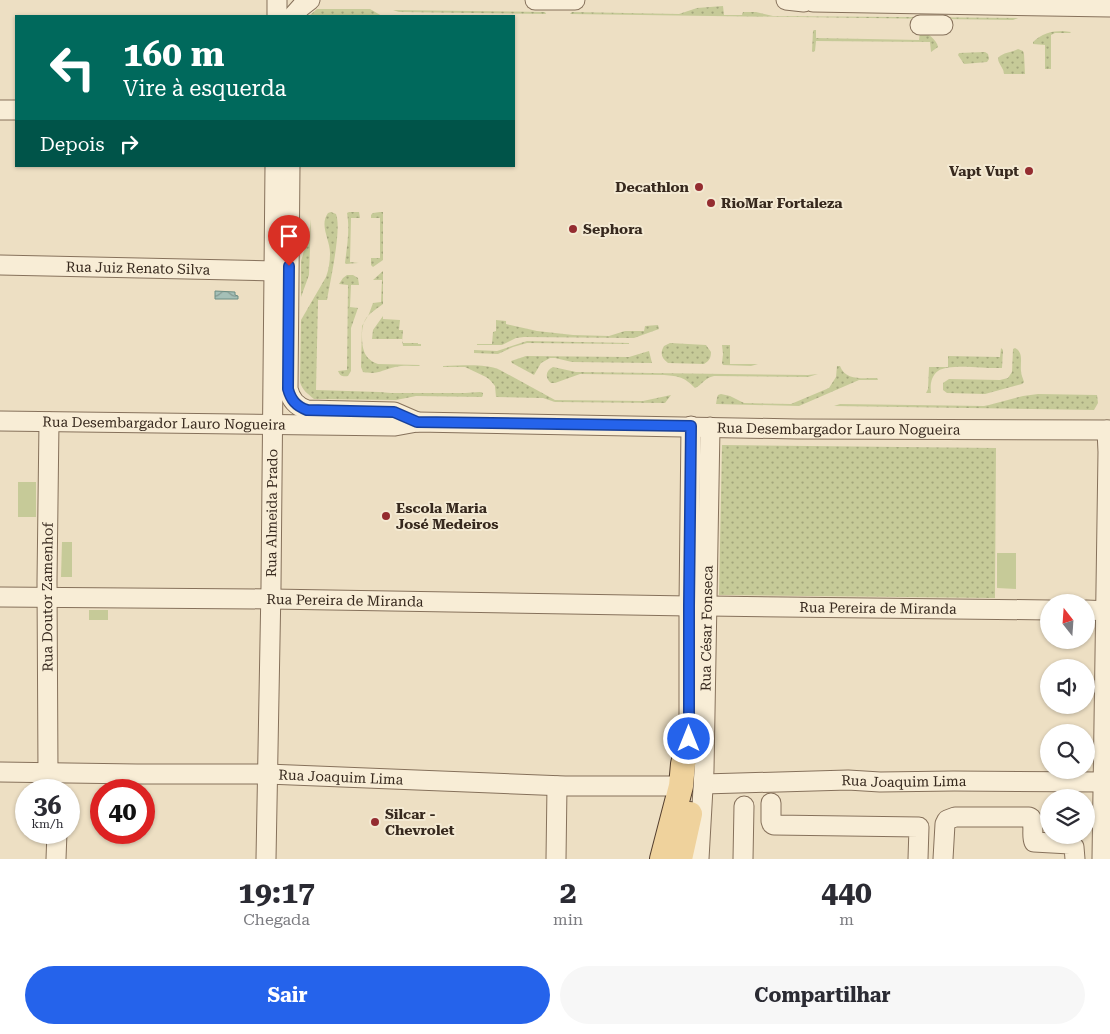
<!DOCTYPE html>
<html lang="pt">
<meta charset="utf-8">
<style>
:root{--surface:#fff;--page:#f7f7f7;--text:#2b2b33;--muted:#7c7c81;--accent:#2563eb}
body{margin:0;font-family:"Roboto Serif",serif;background:var(--page);color:var(--text);height:100vh;display:flex;flex-direction:column;font-size:19px;white-space:nowrap}
*{box-sizing:border-box;margin:0}
p{font-size:16px;color:var(--muted)}
.icon{flex:none;width:28px;height:28px;fill:none;stroke:currentColor;stroke-width:2;stroke-linecap:round;stroke-linejoin:round}
.map{position:relative;height:859px;overflow:hidden}
.panel{display:flex;flex-direction:column;background:var(--surface);flex:1}
.panel>*{flex:none}
.banner{position:absolute;left:15px;top:15px;width:500px;height:152px;border-radius:0px;box-shadow:0 1px 4px #0004;background:#00695c;color:#fff;overflow:hidden}
.needle{width:32px;rotate:343deg}
.fabs{position:absolute;left:1040px;top:594px;display:grid;gap:10px}
.fabs a{display:grid;place-items:center;width:55px;height:55px;border-radius:50%;background:var(--surface);box-shadow:0 1px 4px #0004;font-size:25px}
.speed{position:absolute;left:15px;top:779px;display:flex;gap:10px;font-size:25px;font-weight:700;text-align:center}
.speed>*{display:grid;place-content:center;width:65px;height:65px;border-radius:50%;background:var(--surface);box-shadow:0 1px 4px #0004;line-height:1}
.speed small{font-size:12px;font-weight:400}
.speed .limit{border:8px solid #d22;background:#fff;color:#111}
.pin{position:absolute;display:grid;place-items:center;width:42px;height:42px;color:#fff;margin:-51px -21px;border-radius:50% 50% 50% 0;rotate:-45deg;box-shadow:0 0 5px #0007}
.pin .icon{rotate:45deg}
.me{position:absolute;width:55px;margin:-28px;rotate:0deg;stroke-linejoin:round;filter:drop-shadow(0 0 4px #0008)}
.turn{display:flex;align-items:center;gap:18px;height:105px;padding:0 25px;font-size:22px}
.turn .icon{width:65px;height:65px;stroke-width:2.5}
.turn b{display:block;font-size:35px;line-height:42px}
.then{display:flex;align-items:center;height:48px;padding:0 25px;background:#0003;gap:10px;font-size:19px}
.eta{display:flex;justify-content:space-evenly;align-items:center;height:85px;text-align:center}
.eta b{font-size:30px;font-weight:700;line-height:35px}
.cta{display:flex;gap:10px;margin-top:auto;padding:10px 25px}
.cta a{flex:1;height:58px;border-radius:30px;background:var(--accent);color:#fff;font-size:20px;font-weight:700;line-height:58px;text-align:center}
.cta a+a{background:var(--page);color:var(--text)}
.map>svg:first-child{display:block}
.grass{fill:url(#grass-dots)}
.park{fill:#c6ca98}
.water{fill:url(#water-waves);stroke:#6c8e84}
.lines{fill:none;stroke-linecap:round;stroke-linejoin:round}
.minor-casing{stroke:#86715b;stroke-width:21}
.major-casing{stroke:#543f2f;stroke-width:26}
.minor{stroke:#f8edd6;stroke-width:19}
.major{stroke:#efd29c;stroke-width:24}
.route-casing{stroke:#184099;stroke-width:12}
.route{stroke:#2563eb;stroke-width:9}
.poi-dot{fill:#942c30;stroke:#f4ead3;stroke-width:2}
.labels{text-anchor:middle;dominant-baseline:central;stroke-width:4;stroke-linejoin:round;paint-order:stroke}
.poi-label{font-size:14px;font-weight:bold;fill:#37291e;stroke:#f4ead3;text-anchor:start}
.street-label{font-size:14px;fill:#37291e;stroke:#f4ead3}
</style>
<div class="map">
<svg width="1110" height="859" viewBox="0 0 1110 859">
<defs>
<pattern id="grass-dots" width="8" height="8" patternUnits="userSpaceOnUse" patternTransform="scale(1.25)"><rect width="8" height="8" fill="#c6ca98"/><path d="M2 2h.1M6 6h.1" fill="none" stroke="#a2a47b" stroke-width="1.8" stroke-linecap="round"/></pattern>
<pattern id="water-waves" width="16" height="10" patternUnits="userSpaceOnUse" patternTransform="scale(1.25)"><rect width="16" height="10" fill="#a5c0b7"/><path d="M0 5q4-4 8 0t8 0" fill="none" stroke="#879c94"/></pattern>
</defs>
<rect width="100%" height="100%" fill="#eddfc3"/>
<!-- grass -->
<path class="grass" d="M 723,6 L 724,15 L 742,15 L 743,12 L 756,12 L 773,16 L 1018,18 L 1013,20 L 570,14 L 572,12 L 679,14 L 697,8 Z
M 317,9 L 370,9 L 382,16 L 309,16 Z
M 393,10 L 545,12 L 546,14 L 399,12 Z
M 814,30 L 816,30 L 816,38 L 919,40 L 920,31 C 927,32 937,40 938,47 L 931,52 L 930,42 L 816,41 L 815,51 L 813,52 L 812,51 L 813,31 Z
M 1063,31 L 1071,32 L 1070,33 L 1055,33 L 1051,35 L 1051,69 L 1045,69 L 1045,45 L 1033,44 L 1033,42 C 1041,34 1051,31 1063,31 Z
M 1018,49 L 1023,51 L 1024,54 L 1025,74 L 1004,74 C 1004,68 998,64 998,58 C 1003,52 1011,53 1018,49 Z
M 985,52 L 988,54 L 989,59 L 987,62 L 964,64 L 958,55 L 959,53 Z
M 331,212 L 336,214 C 342,229 330,282 327,300 L 318,300 L 316,390 L 379,392 L 391,393 L 465,393 L 480,392 L 483,393 L 483,395 L 482,397 L 416,396 L 396,400 L 314,399 C 308,394 302,390 300,382 L 301,320 L 326,277 C 329,269 330,261 330,253 C 330,240 319,225 328,213 Z
M 349,212 L 359,212 L 360,218 L 351,218 L 350,262 L 359,263 L 358,263 L 346,264 L 345,263 C 347,246 350,230 347,213 Z
M 380,212 L 383,212 L 383,260 L 373,267 L 371,265 L 371,258 L 380,258 L 380,218 L 371,218 L 371,215 L 373,213 Z
M 311,219 L 309,275 L 301,297 L 301,261 L 309,235 Z
M 383,271 L 383,304 C 378,308 371,312 367,317 C 363,322 362,329 362,335 C 362,349 364,359 378,364 L 420,365 L 419,366 C 411,366 403,365 395,367 C 381,370 379,375 363,372 L 361,367 L 362,326 L 369,314 L 373,303 L 381,302 L 382,280 L 373,280 Z
M 347,275 L 353,275 L 358,278 L 359,285 L 351,285 L 350,307 L 358,308 L 351,328 L 351,371 L 348,376 C 343,377 340,376 338,371 L 347,370 L 348,285 L 339,284 L 343,278 Z
M 383,316 L 383,319 L 400,320 L 399,330 L 403,330 L 402,343 L 418,343 L 418,344 L 421,344 L 421,346 L 403,346 L 402,339 L 372,339 L 373,330 Z
M 496,320 L 506,321 L 506,324 L 537,331 L 573,335 L 609,336 L 625,331 L 644,331 L 645,326 L 658,325 L 659,329 L 634,338 L 524,337 L 516,338 L 502,345 L 477,345 L 477,344 L 492,344 L 493,332 L 496,331 Z
M 527,341 L 629,343 L 629,344 L 527,343 L 513,347 L 498,354 L 474,353 L 474,350 L 497,351 Z
M 670,343 L 706,345 L 711,352 C 711,358 709,361 704,364 L 668,363 C 661,358 660,353 664,346 Z
M 722,345 L 730,345 L 730,364 L 758,364 L 751,366 L 723,365 L 722,363 L 723,354 Z
M 1001,348 L 1003,350 L 1002,368 C 987,369 949,363 938,371 C 931,376 930,385 931,393 L 926,393 L 928,389 L 929,367 L 948,367 L 948,356 L 1000,357 Z
M 1015,348 C 1024,353 1020,362 1021,371 C 1021,375 1023,378 1024,382 L 1022,384 L 985,394 L 947,393 L 943,390 L 943,383 L 949,379 L 1000,380 L 1008,378 L 1012,372 L 1013,349 Z
M 649,351 L 652,363 L 572,362 L 555,358 L 550,358 L 541,363 L 534,375 L 512,363 L 511,361 L 526,356 L 629,357 Z
M 443,366 C 461,366 484,363 500,370 L 555,400 L 643,401 L 671,395 L 665,403 L 555,402 L 543,398 L 496,397 L 495,386 L 490,380 L 486,377 L 465,367 L 443,367 Z
M 837,366 L 840,366 C 845,381 864,378 877,378 L 878,380 L 859,380 L 799,406 L 716,404 L 717,398 L 718,395 L 721,394 L 730,396 L 744,403 L 791,404 L 829,388 L 836,377 Z
M 553,367 L 576,372 L 808,375 L 818,374 L 808,377 L 714,376 C 704,378 702,385 695,388 C 684,377 679,376 664,375 L 580,374 L 555,383 L 551,383 C 545,378 545,371 553,367 Z
M 1038,394 L 1097,395 L 1098,403 L 1094,410 L 834,406 L 840,404 L 984,406 L 989,405 L 1023,396 Z
M 722,445 L 996,448 L 995,598 L 719,595 Z"/>
<!-- park -->
<path class="park" d="M 18,482 L 36,482 L 36,517 L 18,517 Z
M 62,542 L 72,542 L 72,577 L 61,577 Z
M 997,553 L 1016,553 L 1016,589 L 997,588 Z
M 89,610 L 108,610 L 108,620 L 89,620 Z"/>
<!-- water -->
<path class="water" d="M 215,291 L 235,292 L 235,295 L 238,296 L 238,299 L 215,299 Z"/>
<g class="lines">
<defs>
<g id="minor">
<path d="M 535,0 L 575,0"/>
<path d="M 786,0 L 804,2"/>
<path d="M 813,2 L 1110,7"/>
<path d="M 277,16 L 277,0"/>
<path d="M 293,16 L 301,7 L 310,0"/>
<path d="M 920,25 L 943,25"/>
<path d="M 0,110 L 16,110"/>
<path d="M 290,166 L 288,389 C 291,400 296,406 307,410 L 394,412 L 417,422"/>
<path id="s1" d="M 0,265 L 275,271"/>
<path id="s2" d="M 0,421 L 395,426 L 417,422 L 797,429 L 1110,430"/>
<path id="s3" d="M 0,597 L 271,599 L 689,606"/>
<path id="s4" d="M 708,606 L 1049,610"/>
<path d="M 1086,610 L 1110,611"/>
<path d="M 689,739 L 689,606 L 691,426"/>
<path id="s5" d="M 0,772 L 137,774 L 267,774 L 565,786 L 681,786"/>
<path id="s6" d="M 48,772 L 47,582 L 49,422"/>
<path id="s7" d="M 704,784 L 848,780 L 880,782 L 954,781 L 1104,782"/>
<path d="M 771,803 L 771,821 L 772,824 L 774,825 L 919,827 L 918,859"/>
<path d="M 56,859 L 57,832"/>
<path id="s8" d="M 266,859 L 271,586 L 275,166"/>
<path d="M 556,859 L 557,786"/>
<path id="s9" d="M 699,859 L 704,770 L 710,427"/>
<path d="M 743,859 L 744,806"/>
<path d="M 943,859 L 945,824 L 947,820 L 955,817 L 1029,817 L 1031,818 C 1035,826 1031,835 1034,842 L 1070,844 L 1074,847 L 1075,859"/>
<path d="M 1102,859 L 1108,452 L 1107,430"/>
</g>
<path id="major" d="M 662,859 L 681,786 L 683,764 L 689,739
M 680,859 L 690,814"/>
</defs>
<!-- minor casing -->
<use href="#minor" class="minor-casing"/>
<!-- major casing -->
<use href="#major" class="major-casing"/>
<!-- minor -->
<use href="#minor" class="minor"/>
<!-- major -->
<use href="#major" class="major"/>
</g>
<g class="lines">
<defs>
<path id="route" d="M 289,266 L 288,389 C 291,400 296,406 307,410 L 394,412 L 417,422 L 691,426 L 689,606 L 689,739"/>
</defs>
<!-- route casing -->
<use href="#route" class="route-casing"/>
<!-- route -->
<use href="#route" class="route"/>
</g>
<!-- markers -->
<g class="poi-dot">
<circle cx="1029" cy="171" r="5"/>
<circle cx="699" cy="187" r="5"/>
<circle cx="711" cy="203" r="5"/>
<circle cx="573" cy="229" r="5"/>
<circle cx="386" cy="516" r="5"/>
<circle cx="375" cy="822" r="5"/>
</g>
<g class="labels">
<!-- poi labels -->
<g class="poi-label">
<text x="1019" y="171" text-anchor="end">Vapt Vupt</text>
<text x="689" y="187" text-anchor="end">Decathlon</text>
<text x="721" y="203">RioMar Fortaleza</text>
<text x="583" y="229">Sephora</text>
<text x="396" y="508">Escola Maria<tspan x="396" dy="16">José Medeiros</tspan></text>
<text x="385" y="814">Silcar -<tspan x="385" dy="16">Chevrolet</tspan></text>
</g>
<!-- street labels -->
<g class="street-label">
<text stroke="none"><textPath href="#s1" startOffset="138">Rua Juiz Renato Silva</textPath></text>
<text stroke="none"><textPath href="#s2" startOffset="164">Rua Desembargador Lauro Nogueira</textPath></text>
<text stroke="none"><textPath href="#s2" startOffset="839">Rua Desembargador Lauro Nogueira</textPath></text>
<text stroke="none"><textPath href="#s8" startOffset="346">Rua Almeida Prado</textPath></text>
<text stroke="none"><textPath href="#s6" startOffset="175">Rua Doutor Zamenhof</textPath></text>
<text stroke="none"><textPath href="#s3" startOffset="345">Rua Pereira de Miranda</textPath></text>
<text stroke="none"><textPath href="#s4" startOffset="170">Rua Pereira de Miranda</textPath></text>
<text stroke="none"><textPath href="#s9" startOffset="231">Rua César Fonseca</textPath></text>
<text stroke="none"><textPath href="#s5" startOffset="341">Rua Joaquim Lima</textPath></text>
<text stroke="none"><textPath href="#s7" startOffset="200">Rua Joaquim Lima</textPath></text>
</g>
</g>
</svg>
<div class="fabs">
<a><svg class="needle" viewBox="-14 -14 28 28"><path d="M0-13l5 13h-10z" fill="#e53935"/><path d="M0 13l5-13h-10z" fill="#7c7c81"/></svg></a>
<a><svg class="icon" aria-label="sound" viewBox="0 0 24 24"><path d="M4 9h4l5-4v14l-5-4H4zM17 9q2 3 0 6"/></svg></a>
<a><svg class="icon" aria-label="search" viewBox="0 0 24 24"><circle cx="10" cy="10" r="6"/><path d="M15 15l6 6"/></svg></a>
<a><svg class="icon" aria-label="layers" viewBox="0 0 24 24"><path d="M12 4l9 5-9 5-9-5zM3 14l9 5 9-5"/></svg></a>
</div>
<div class="speed"><div>36<small>km/h</small></div><div class="limit">40</div></div>
<div class="pin" style="left:289px;top:266px;background:#d93025"><svg class="icon" aria-label="arrive" viewBox="0 0 24 24"><path d="M6 21V4h12l-3 4 3 4H6"/></svg></div>
<svg class="me" style="left:689px;top:739px" viewBox="-20 -20 40 40"><circle r="17" fill="#2563eb" stroke="#fff" stroke-width="3"/><path d="M0-11L8 9 0 5-8 9z" fill="#fff"/></svg>
<div class="banner">
<div class="turn"><svg class="icon" aria-label="left" viewBox="0 0 24 24"><path d="M17 20v-9H6M10 6l-5 5 5 5"/></svg><div><b>160 m</b>Vire à esquerda</div></div>
<div class="then">Depois<svg class="icon" aria-label="right" viewBox="0 0 24 24"><path d="M7 20v-9h11M14 6l5 5-5 5"/></svg></div>
</div>
</div>
<section class="panel">
<div class="eta">
<div><b>19:17</b><p>Chegada</p></div>
<div><b>2</b><p>min</p></div>
<div><b>440</b><p>m</p></div>
</div>
<div class="cta"><a>Sair</a><a>Compartilhar</a></div>
</section>
